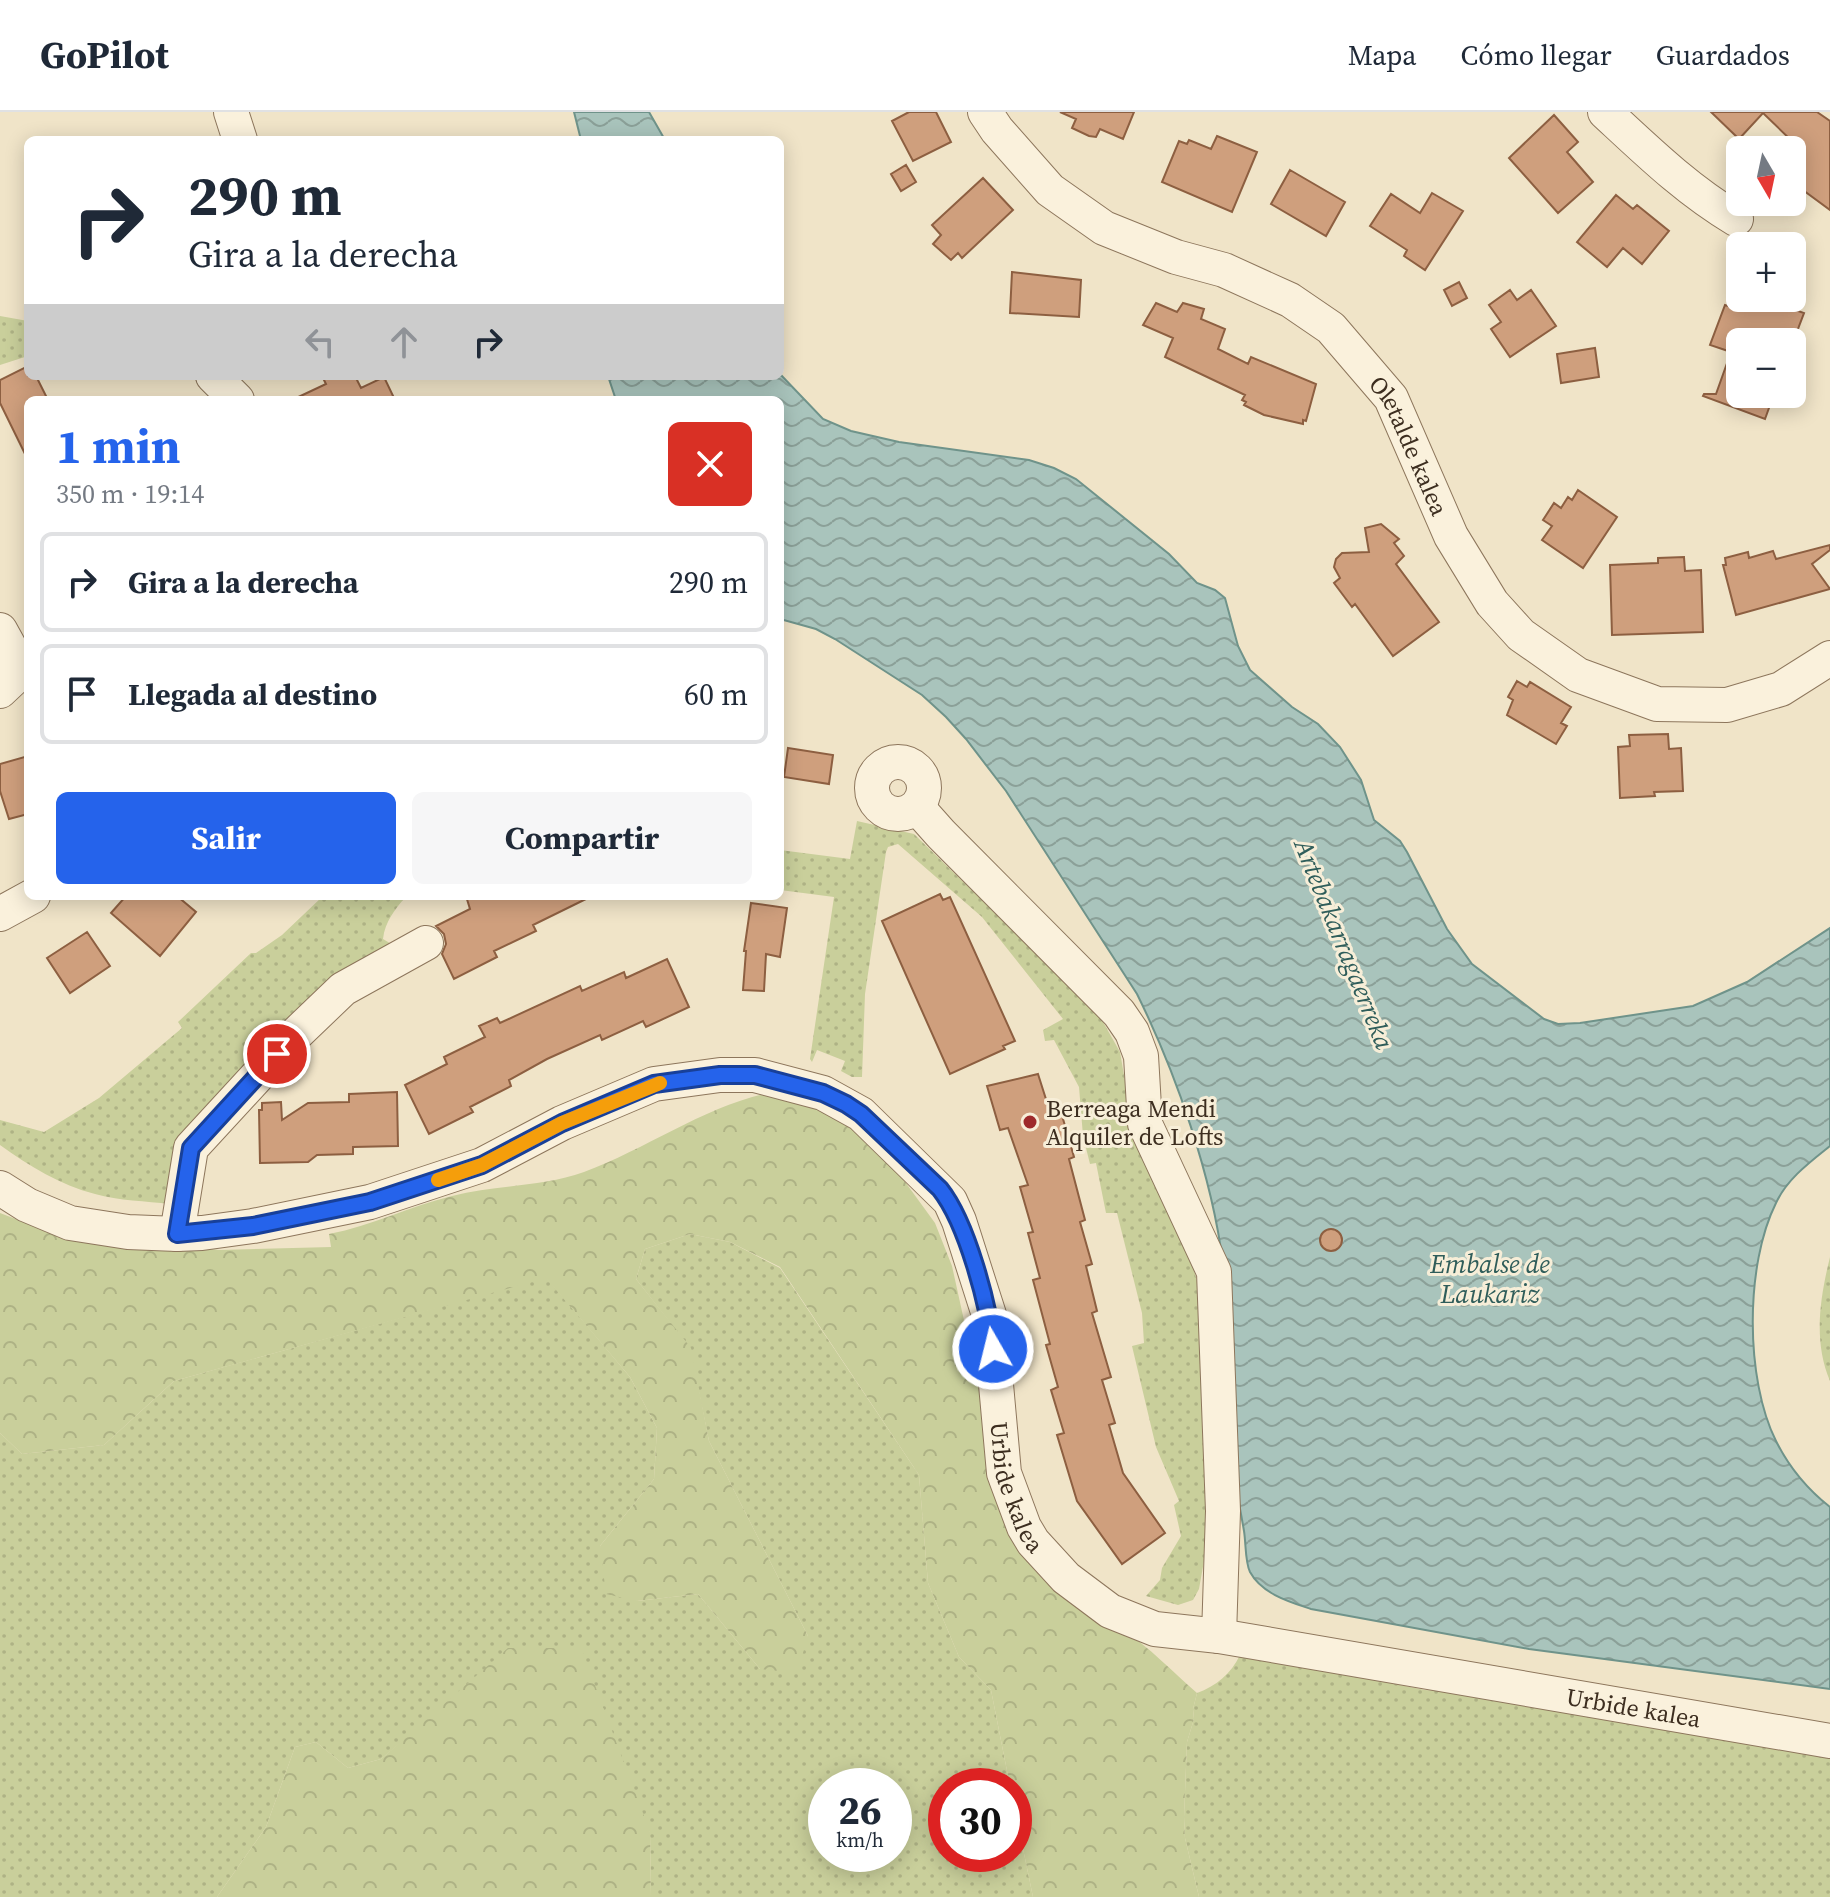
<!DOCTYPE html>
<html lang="es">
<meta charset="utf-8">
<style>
:root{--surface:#fff;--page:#f6f6f7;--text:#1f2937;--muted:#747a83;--line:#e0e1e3;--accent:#2563eb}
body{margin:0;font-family:"Source Serif 4",serif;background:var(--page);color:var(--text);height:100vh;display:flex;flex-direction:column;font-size:30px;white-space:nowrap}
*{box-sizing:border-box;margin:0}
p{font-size:26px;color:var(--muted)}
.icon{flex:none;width:44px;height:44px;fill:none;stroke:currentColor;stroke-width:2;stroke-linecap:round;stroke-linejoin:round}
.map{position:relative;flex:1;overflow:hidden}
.drawer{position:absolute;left:24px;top:284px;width:760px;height:504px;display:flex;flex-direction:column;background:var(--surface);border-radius:12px;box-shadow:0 4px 20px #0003}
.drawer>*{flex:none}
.top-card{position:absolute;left:24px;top:24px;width:760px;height:244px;border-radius:12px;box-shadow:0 4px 20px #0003;background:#fff;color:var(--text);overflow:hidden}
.needle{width:52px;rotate:171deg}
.fabs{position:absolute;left:1726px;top:24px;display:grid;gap:16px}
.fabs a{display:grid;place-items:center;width:80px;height:80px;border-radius:12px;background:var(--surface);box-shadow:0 4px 20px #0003;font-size:40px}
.speed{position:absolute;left:808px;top:1656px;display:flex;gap:16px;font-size:40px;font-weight:700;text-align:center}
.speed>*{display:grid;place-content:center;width:104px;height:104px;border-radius:50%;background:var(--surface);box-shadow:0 4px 20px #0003;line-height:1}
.speed small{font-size:20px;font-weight:400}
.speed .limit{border:12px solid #d22;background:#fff;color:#111}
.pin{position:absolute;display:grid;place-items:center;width:68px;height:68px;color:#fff;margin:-34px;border:4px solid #fff;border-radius:50%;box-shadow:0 2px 8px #0007}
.me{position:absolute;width:88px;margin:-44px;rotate:352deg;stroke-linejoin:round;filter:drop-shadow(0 0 6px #0008)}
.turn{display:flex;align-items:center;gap:28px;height:168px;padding:0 32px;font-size:36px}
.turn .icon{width:104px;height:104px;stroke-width:2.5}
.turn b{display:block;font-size:56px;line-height:68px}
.lanes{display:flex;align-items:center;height:76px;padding:0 32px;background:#0003;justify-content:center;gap:40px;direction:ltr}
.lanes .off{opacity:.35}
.round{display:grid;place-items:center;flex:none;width:84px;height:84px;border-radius:12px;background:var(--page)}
.head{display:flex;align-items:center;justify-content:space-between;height:136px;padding:0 32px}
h1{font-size:48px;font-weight:700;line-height:60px;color:var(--accent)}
.button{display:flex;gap:16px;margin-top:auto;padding:16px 32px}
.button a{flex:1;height:92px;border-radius:12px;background:var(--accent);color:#fff;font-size:32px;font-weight:700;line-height:92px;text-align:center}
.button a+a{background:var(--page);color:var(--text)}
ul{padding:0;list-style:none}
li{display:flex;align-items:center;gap:24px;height:100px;margin:0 16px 12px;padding:0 16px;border:4px solid var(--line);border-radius:12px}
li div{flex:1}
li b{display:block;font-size:30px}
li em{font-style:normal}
header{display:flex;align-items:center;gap:48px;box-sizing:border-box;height:112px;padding:0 40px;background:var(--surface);border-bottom:2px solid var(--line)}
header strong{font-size:38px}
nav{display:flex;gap:44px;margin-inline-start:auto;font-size:28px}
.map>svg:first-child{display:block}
.grass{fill:url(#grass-dots);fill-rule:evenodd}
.forest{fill:url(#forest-crowns)}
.water{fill:url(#water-waves);stroke:#6f938a;stroke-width:2}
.building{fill:#cf9f7d;stroke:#8d5f41;stroke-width:2}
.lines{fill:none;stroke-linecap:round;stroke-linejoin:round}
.minor-casing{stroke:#8d765c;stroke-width:36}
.minor{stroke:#faf1dc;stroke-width:34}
.route-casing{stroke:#184099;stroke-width:20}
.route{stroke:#2563eb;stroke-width:14}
.slow{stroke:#f59e0b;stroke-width:14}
.poi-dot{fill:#9e2a2b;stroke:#f7eed8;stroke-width:3}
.labels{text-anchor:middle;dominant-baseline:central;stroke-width:6;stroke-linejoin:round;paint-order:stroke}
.street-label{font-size:24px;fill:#3d2e20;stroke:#f7eed8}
.poi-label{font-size:24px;fill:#3d2e20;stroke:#f7eed8;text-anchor:start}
.water-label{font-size:26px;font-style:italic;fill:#2f5d5a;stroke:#f7eed8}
</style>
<header>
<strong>GoPilot</strong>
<nav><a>Mapa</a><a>Cómo llegar</a><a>Guardados</a></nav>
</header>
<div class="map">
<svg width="1830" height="1785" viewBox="0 0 1830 1785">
<defs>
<pattern id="grass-dots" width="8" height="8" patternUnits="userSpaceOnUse" patternTransform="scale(2)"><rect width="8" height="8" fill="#c9cf9b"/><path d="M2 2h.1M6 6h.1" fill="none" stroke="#aeb285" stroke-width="1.8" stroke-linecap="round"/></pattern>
<pattern id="forest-crowns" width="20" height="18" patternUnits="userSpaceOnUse" patternTransform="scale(2)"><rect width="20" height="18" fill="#c9cf9b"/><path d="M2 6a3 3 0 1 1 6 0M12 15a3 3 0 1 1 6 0" fill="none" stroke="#aeb285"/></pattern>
<pattern id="water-waves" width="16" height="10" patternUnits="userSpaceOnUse" patternTransform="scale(2)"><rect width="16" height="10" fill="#a9c4bc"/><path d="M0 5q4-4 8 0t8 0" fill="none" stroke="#8ba098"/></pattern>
</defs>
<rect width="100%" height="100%" fill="#f0e4c8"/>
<!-- grass -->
<path class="grass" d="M 0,204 L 28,209 L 28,244 L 0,253 Z
M 857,709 L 914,722 L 1098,901 L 1120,940 L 1135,1027 L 1145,1052 L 1186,1130 L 1201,1183 L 1207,1408 L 1204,1449 L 1199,1477 L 1193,1488 L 1178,1493 L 1146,1484 L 1160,1468 L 1162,1456 L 1181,1424 L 1174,1393 L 1179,1389 L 1156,1335 L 1132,1234 L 1144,1231 L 1142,1201 L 1117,1101 L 1106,1101 L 1096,1051 L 1090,1052 L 1083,1024 L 1079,975 L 1054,928 L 1045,929 L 1043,918 L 1063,907 L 982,805 L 898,732 L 888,735 L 886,740 L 865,882 L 862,965 L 852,965 L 841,959 L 845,949 L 817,938 L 812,950 L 810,947 L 834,785 L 780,778 L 780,738 L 850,747 Z
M 323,784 L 406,784 C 395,798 385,809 383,827 L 398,836 L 298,904 L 170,1092 C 146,1089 119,1089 95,1082 C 60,1073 29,1054 0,1033 L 0,1008 L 44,1020 L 99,986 L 182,916 L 178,910 L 251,841 L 256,841 L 282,823 Z
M 690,1122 L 730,1130 L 780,1156 L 919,1363 L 928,1471 L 959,1545 L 991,1578 L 1010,1674 L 946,1674 L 946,1742 L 1014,1742 L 1014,1693 L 1033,1785 L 651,1785 L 650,1720 L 441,1597 L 381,1647 L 348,1656 L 316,1630 L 295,1635 L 266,1715 L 217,1785 L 0,1785 L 0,1321 L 22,1342 L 104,1333 L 174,1269 L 546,1165 L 630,1265 L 657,1316 L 654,1367 L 600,1434 L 637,1489 L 698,1482 L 760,1557 L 808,1524 L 709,1329 L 690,1236 L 636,1167 L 645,1137 ZM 826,1674 L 894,1674 L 894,1742 L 826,1742 Z
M 1830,1145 L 1830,1269 C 1813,1229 1820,1186 1830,1145 Z
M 1240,1543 L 1315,1551 L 1385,1570 L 1425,1578 L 1538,1585 L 1830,1635 L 1830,1785 L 1199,1785 L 1185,1726 L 1184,1705 L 1187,1630 L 1194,1607 L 1193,1597 L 1197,1581 C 1216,1574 1231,1562 1240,1543 Z"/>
<!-- forest -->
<path class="forest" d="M 769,981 L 799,984 L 850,1014 L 903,1067 L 935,1111 L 952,1154 L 969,1231 L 990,1298 L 1022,1439 C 1042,1480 1086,1492 1122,1517 C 1149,1535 1173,1560 1197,1581 L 1193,1597 L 1194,1607 L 1187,1630 L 1184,1705 L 1185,1726 L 1199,1785 L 1033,1785 L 1014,1693 L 1014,1674 L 1010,1674 L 991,1578 L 959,1545 L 928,1471 L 919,1363 L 780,1155 L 730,1130 L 690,1122 L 645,1137 L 636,1167 L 691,1236 L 709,1329 L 808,1524 L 797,1561 L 760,1557 L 698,1482 L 637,1489 L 606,1482 L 600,1434 L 654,1367 L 657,1316 L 630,1265 L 546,1166 L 174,1269 L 104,1333 L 22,1342 L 0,1321 L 0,1101 L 39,1116 L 68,1121 L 219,1138 L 331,1135 L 329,1122 C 372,1114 410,1094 452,1084 C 495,1073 542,1075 584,1060 C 647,1037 703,995 769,981 Z
M 508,1536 L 581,1536 L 650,1720 L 651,1785 L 217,1785 L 266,1715 L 295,1635 L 316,1630 L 348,1656 L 381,1647 Z"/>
<!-- water -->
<path class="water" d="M 574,0 L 649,0 L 665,28 L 581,28 Z
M 780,262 L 823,307 L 851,319 L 899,330 L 1029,348 L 1054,356 L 1076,367 L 1169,442 L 1197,471 L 1215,478 L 1225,486 L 1238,534 L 1250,558 L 1292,595 L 1318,612 L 1340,635 L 1361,668 L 1374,708 L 1400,729 L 1407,740 L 1447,817 L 1472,852 L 1544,907 L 1558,912 L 1580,911 L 1693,894 L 1747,870 L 1830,816 L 1830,1034 C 1810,1050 1787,1067 1776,1091 C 1745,1153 1745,1267 1776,1329 C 1789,1355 1807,1377 1830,1395 L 1830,1577 L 1529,1537 L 1311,1497 C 1290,1490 1262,1482 1250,1460 C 1245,1450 1246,1431 1244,1419 C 1241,1401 1237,1383 1235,1365 C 1227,1294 1233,1223 1223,1152 C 1212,1064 1176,961 1137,882 L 1006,679 L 966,627 L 946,605 L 922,583 L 835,527 L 816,517 L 780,507 L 780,288 L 616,288 L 608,264 L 780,264 Z"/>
<!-- building -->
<path class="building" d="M 909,0 L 936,0 L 951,30 L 913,49 L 892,9 Z
M 1060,0 L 1134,0 L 1123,27 L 1100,17 L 1096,25 L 1089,24 L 1072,16 L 1076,7 Z
M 1711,0 L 1817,0 L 1830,9 L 1830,98 L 1792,70 L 1792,36 L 1795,32 L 1763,1 L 1739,27 Z
M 1554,3 L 1578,30 L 1567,40 L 1593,70 L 1558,101 L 1509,46 Z
M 1217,24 L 1257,40 L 1232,100 L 1162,70 L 1179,29 L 1187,32 L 1189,28 L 1211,37 Z
M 906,53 L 916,70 L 901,79 L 891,62 Z
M 1290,58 L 1345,90 L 1326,124 L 1271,92 Z
M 983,66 L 1013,98 L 962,146 L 958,141 L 951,148 L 933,132 L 941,123 L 932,113 Z
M 1432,81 L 1463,99 L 1425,158 L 1404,144 L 1407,138 L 1370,114 L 1391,82 L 1420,101 Z
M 1616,83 L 1633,97 L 1637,93 L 1669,119 L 1642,152 L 1623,136 L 1607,155 L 1577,130 Z
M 1012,160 L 1081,168 L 1079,205 L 1010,201 Z
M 1459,170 L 1467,186 L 1452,194 L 1444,178 Z
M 1510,178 L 1517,188 L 1531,178 L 1556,214 L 1510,245 L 1491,217 L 1501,210 L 1489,193 Z
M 1738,186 L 1761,186 L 1804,201 L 1793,230 L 1740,230 L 1740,282 L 1774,282 L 1765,307 L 1703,284 L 1704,282 L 1716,282 L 1731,240 L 1710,233 L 1725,193 L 1734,196 Z
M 1156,191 L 1177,200 L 1183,191 L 1204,197 L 1201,207 L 1225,217 L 1218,237 L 1248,252 L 1251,245 L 1316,272 L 1306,309 L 1303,308 L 1303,312 L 1264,303 L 1244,293 L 1246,290 L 1242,288 L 1245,283 L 1165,245 L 1173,226 L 1143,213 Z
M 1595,236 L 1599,265 L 1561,271 L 1557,242 Z
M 28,254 L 28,264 L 36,264 L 48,288 L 28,288 L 28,348 L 0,291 L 0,268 Z
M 322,264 L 355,264 L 361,276 L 384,265 L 395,288 L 292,288 L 326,272 Z
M 1578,378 L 1617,405 L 1583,456 L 1542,428 L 1552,414 L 1543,408 L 1554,391 L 1561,396 L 1568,385 L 1572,388 Z
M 1381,412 L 1399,427 L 1394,431 L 1404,444 L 1396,452 L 1439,510 L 1393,544 L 1355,492 L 1352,495 L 1334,471 L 1340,466 L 1334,455 L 1336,447 L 1342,441 L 1369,440 L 1365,416 Z
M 1830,433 L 1830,438 L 1812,452 L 1830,477 L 1736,503 L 1723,453 L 1726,453 L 1725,446 L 1748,440 L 1749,446 L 1773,439 L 1776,447 Z
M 1684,445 L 1685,459 L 1701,458 L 1703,520 L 1612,523 L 1610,453 L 1658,451 L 1658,446 Z
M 1517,569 L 1527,575 L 1530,570 L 1571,595 L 1561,611 L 1567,614 L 1556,632 L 1507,603 L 1513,588 L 1508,585 Z
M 1668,622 L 1669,637 L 1681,636 L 1683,679 L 1654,680 L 1655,684 L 1620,686 L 1618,635 L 1630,634 L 1629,623 Z
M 788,636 L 833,643 L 829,672 L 784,665 Z
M 28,644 L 28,702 L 9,707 L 0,679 L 0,652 Z
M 940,782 L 943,788 L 950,785 L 1015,929 L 1003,934 L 1005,937 L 950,962 L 882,809 Z
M 126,784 L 177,784 L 196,800 L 160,844 L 111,801 Z
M 466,784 L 592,784 L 533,813 L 536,819 L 494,839 L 497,845 L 454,867 L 442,842 L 446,832 L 444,822 L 436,814 L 470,797 Z
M 751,791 L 787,796 L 780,845 L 766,842 L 764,879 L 743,878 L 746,839 L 744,839 Z
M 87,820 L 110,854 L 70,881 L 47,846 Z
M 667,847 L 689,895 L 646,915 L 643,909 L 602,928 L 600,923 L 547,947 L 509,968 L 511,974 L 470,995 L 473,1000 L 429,1022 L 405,973 L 447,952 L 444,945 L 485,925 L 479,914 L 497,906 L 500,911 L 580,874 L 582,879 L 624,860 L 626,866 Z
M 1038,962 L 1051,1003 L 1061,1000 L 1074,1045 L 1069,1047 L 1085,1108 L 1080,1110 L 1092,1152 L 1086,1154 L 1097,1199 L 1092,1201 L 1111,1265 L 1102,1268 L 1115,1311 L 1109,1313 L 1123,1361 L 1165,1421 L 1122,1452 L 1077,1389 L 1057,1323 L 1064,1321 L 1051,1278 L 1058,1275 L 1046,1233 L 1050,1232 L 1033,1168 L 1040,1166 L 1028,1121 L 1033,1120 L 1020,1075 L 1028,1073 L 1008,1016 L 1000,1018 L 987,974 Z
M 397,980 L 398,1034 L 353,1035 L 353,1042 L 317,1043 L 308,1050 L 260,1051 L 259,998 L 262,998 L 262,991 L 281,990 L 282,1008 L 308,991 L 349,990 L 349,982 Z
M1320 1128a11 11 0 1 1 22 0a11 11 0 1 1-22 0Z"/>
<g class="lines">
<defs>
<g id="minor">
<path d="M 231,0 L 240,28"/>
<path id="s1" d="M 985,0 L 997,18 L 1050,78 L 1104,116 L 1176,145 L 1224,158 L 1290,188 L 1331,216 L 1391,286 L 1451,424 L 1492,491 L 1521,523 L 1578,563 L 1657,592 L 1727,593 L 1781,577 L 1830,546"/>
<path d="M 1605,0 C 1646,38 1687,78 1736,107"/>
<path d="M 213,264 L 237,288"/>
<path d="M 0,518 L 16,547 L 17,563 L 0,579"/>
<circle cx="898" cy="676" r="26"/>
<path d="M 917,695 L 941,722 L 1119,901 L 1132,920 L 1141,944 L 1145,1012 L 1214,1160 L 1223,1399 L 1219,1524"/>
<path d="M 0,802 L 33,784"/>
<path id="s2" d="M 0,1076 L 27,1093 L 70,1111 L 128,1120 L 177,1122 L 202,1121 L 253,1114 L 370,1090 L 482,1053 L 562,1011 L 654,972 L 720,963 L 755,963 L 823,981 L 861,1002 L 950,1089 L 959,1109 L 990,1206 L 1004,1361 L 1024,1415 L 1033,1430 L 1066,1466 L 1110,1499 L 1155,1517 L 1219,1524 L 1830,1629"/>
<path d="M 177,1122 L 191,1036 L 295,923 L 343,877 L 426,831"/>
</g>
</defs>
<!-- minor casing -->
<use href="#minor" class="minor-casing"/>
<!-- minor -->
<use href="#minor" class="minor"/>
</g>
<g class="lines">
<defs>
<path id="route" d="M 277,942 L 191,1036 L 177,1122 L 253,1114 L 370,1090 L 482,1053 L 562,1011 L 654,972 L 720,963 L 755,963 L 823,981 L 846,992 L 861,1002 L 940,1077 C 967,1111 989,1194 993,1237"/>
</defs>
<!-- route casing -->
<use href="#route" class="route-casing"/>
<!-- route -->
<use href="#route" class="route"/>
<!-- slow -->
<path class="slow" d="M 438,1068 L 482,1053 L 562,1011 L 660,971"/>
</g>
<!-- markers -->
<circle class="poi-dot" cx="1030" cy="1010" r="8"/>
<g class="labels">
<!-- street labels -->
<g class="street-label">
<text stroke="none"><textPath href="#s1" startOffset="560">Oletalde kalea</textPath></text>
<text stroke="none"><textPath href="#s2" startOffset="1326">Urbide kalea</textPath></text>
<text stroke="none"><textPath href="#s2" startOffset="2022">Urbide kalea</textPath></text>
</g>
<!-- poi labels -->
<g class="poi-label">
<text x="1046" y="996">Berreaga Mendi<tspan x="1046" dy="28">Alquiler de Lofts</tspan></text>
</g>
<!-- water labels -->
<g class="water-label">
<text transform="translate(1344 832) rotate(68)">Artebakarragaerreka</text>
<text x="1490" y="1152">Embalse de<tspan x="1490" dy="30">Laukariz</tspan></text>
</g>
</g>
</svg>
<div class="fabs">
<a><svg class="needle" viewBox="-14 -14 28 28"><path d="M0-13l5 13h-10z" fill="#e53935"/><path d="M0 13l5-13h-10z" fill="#747a83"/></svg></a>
<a>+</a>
<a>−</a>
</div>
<div class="speed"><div>26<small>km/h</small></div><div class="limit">30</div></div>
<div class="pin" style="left:277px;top:942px;background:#d93025"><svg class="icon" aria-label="arrive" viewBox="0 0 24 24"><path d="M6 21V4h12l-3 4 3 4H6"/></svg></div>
<svg class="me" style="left:993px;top:1237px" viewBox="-20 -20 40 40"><circle r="17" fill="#2563eb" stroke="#fff" stroke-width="3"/><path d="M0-11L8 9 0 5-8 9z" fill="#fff"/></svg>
<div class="top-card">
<div class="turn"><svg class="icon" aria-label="right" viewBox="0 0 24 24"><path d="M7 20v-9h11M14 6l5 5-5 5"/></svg><div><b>290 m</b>Gira a la derecha</div></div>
<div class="lanes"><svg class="icon off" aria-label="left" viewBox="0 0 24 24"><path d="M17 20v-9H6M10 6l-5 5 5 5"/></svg><svg class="icon off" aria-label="ahead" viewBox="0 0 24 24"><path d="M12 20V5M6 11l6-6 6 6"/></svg><svg class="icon" aria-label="right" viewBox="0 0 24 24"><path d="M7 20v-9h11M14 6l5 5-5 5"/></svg></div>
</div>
<section class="drawer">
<div class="head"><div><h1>1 min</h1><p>350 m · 19:14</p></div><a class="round" style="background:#d93025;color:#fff"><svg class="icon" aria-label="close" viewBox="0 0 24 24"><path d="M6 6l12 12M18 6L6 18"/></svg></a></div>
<ul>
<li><svg class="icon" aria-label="right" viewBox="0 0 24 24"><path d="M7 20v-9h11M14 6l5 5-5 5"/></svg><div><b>Gira a la derecha</b></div><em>290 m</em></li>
<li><svg class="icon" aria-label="arrive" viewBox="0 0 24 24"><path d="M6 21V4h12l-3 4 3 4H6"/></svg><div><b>Llegada al destino</b></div><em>60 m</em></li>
</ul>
<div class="button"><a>Salir</a><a>Compartir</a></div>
</section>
</div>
